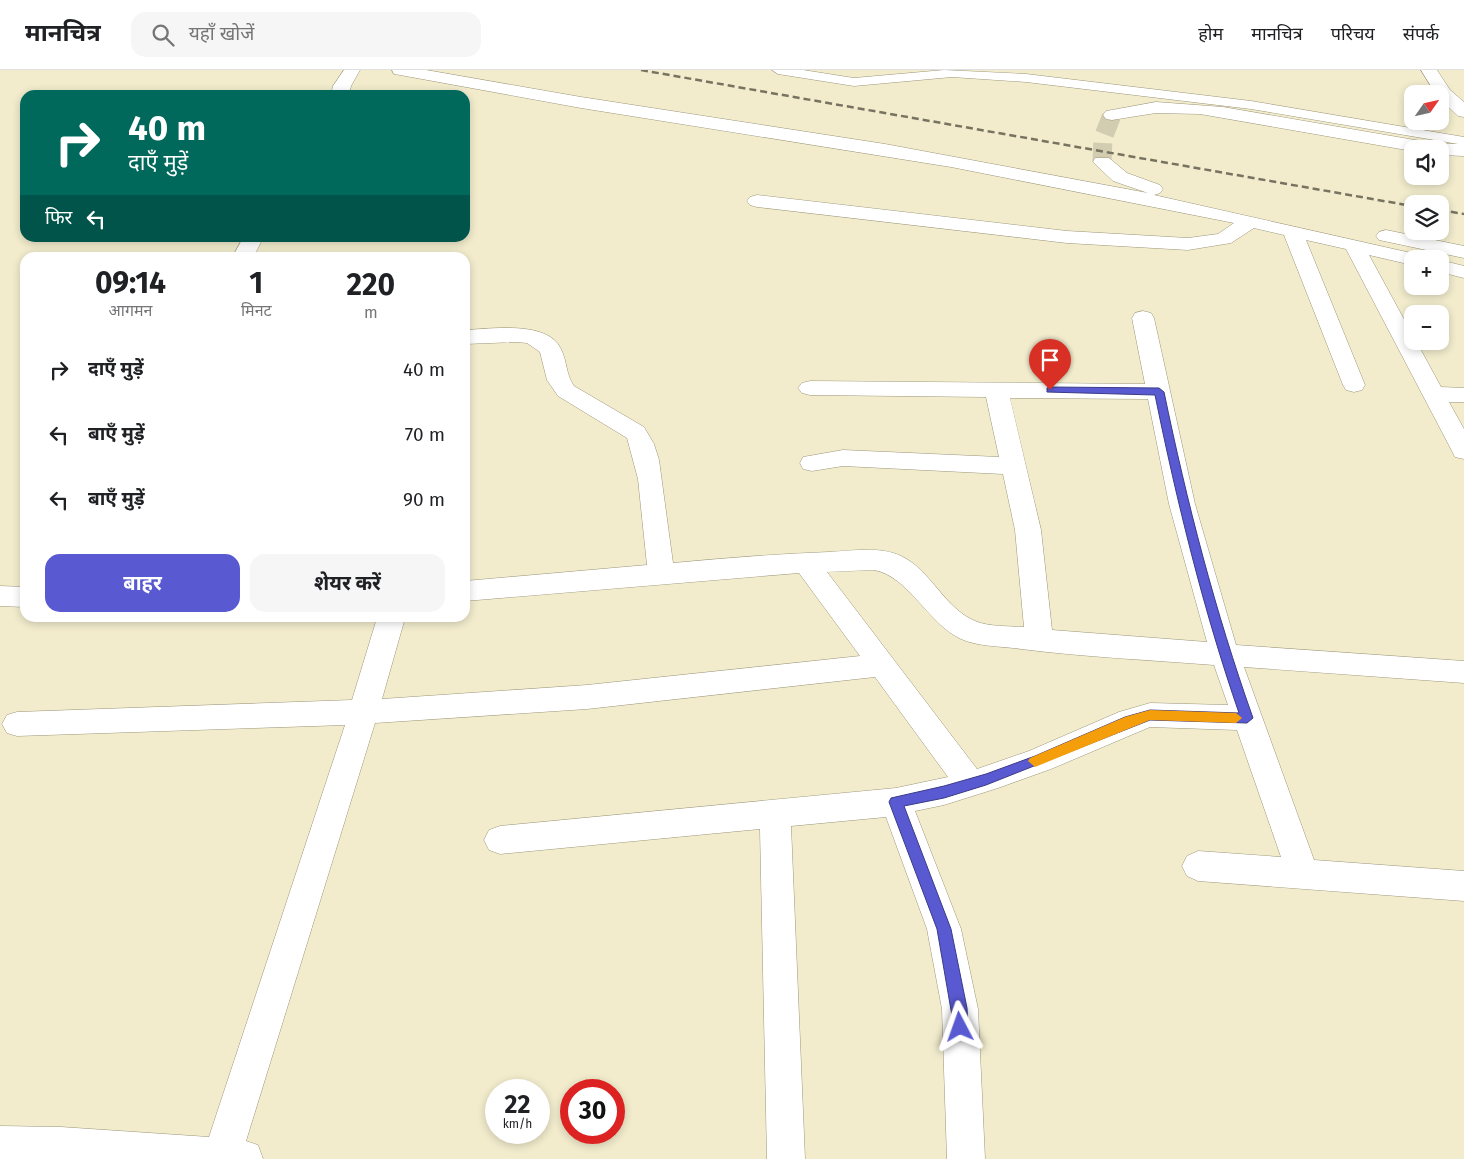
<!DOCTYPE html>
<html lang="hi">
<meta charset="utf-8">
<style>
:root{--surface:#fff;--page:#f6f6f6;--text:#202124;--muted:#757577;--line:#e0e0e0;--accent:#595ad1}
body{margin:0;font-family:"Fira Sans","Noto Sans Devanagari",sans-serif;background:var(--page);color:var(--text);height:100vh;display:flex;flex-direction:column;font-size:19px;white-space:nowrap}
*{box-sizing:border-box;margin:0}
p{font-size:16px;color:var(--muted)}
.icon{flex:none;width:28px;height:28px;fill:none;stroke:currentColor;stroke-width:2;stroke-linecap:round;stroke-linejoin:round}
.map{position:relative;flex:1;overflow:hidden}
.side{position:absolute;left:20px;top:182px;width:450px;height:370px;display:flex;flex-direction:column;background:var(--surface);border-radius:15px;box-shadow:0 2px 8px #0003}
.side>*{flex:none}
.hud{position:absolute;left:20px;top:20px;width:450px;height:152px;border-radius:15px;box-shadow:0 2px 8px #0003;background:#00695c;color:#fff;overflow:hidden}
.needle{width:32px;rotate:56deg}
.tools{position:absolute;left:1404px;top:15px;display:grid;gap:10px}
.tools a{display:grid;place-items:center;width:45px;height:45px;border-radius:10px;background:var(--surface);box-shadow:0 2px 8px #0003;font-size:25px}
.speed{position:absolute;left:485px;top:1009px;display:flex;gap:10px;font-size:25px;font-weight:700;text-align:center}
.speed>*{display:grid;place-content:center;width:65px;height:65px;border-radius:50%;background:var(--surface);box-shadow:0 2px 8px #0003;line-height:1}
.speed small{font-size:12px;font-weight:400}
.speed .limit{border:8px solid #d22;background:#fff;color:#111}
.pin{position:absolute;display:grid;place-items:center;width:42px;height:42px;color:#fff;margin:-51px -21px;border-radius:50% 50% 50% 0;rotate:-45deg;box-shadow:0 0 5px #0007}
.pin .icon{rotate:45deg}
.me{position:absolute;width:55px;margin:-28px;rotate:356deg;stroke-linejoin:round;filter:drop-shadow(0 0 4px #0008)}
.turn{display:flex;align-items:center;gap:18px;height:105px;padding:0 25px;font-size:22px}
.turn .icon{width:65px;height:65px;stroke-width:2.5}
.turn b{display:block;font-size:35px;line-height:42px}
.then{display:flex;align-items:center;height:48px;padding:0 25px;background:#0003;gap:10px;font-size:19px}
.eta{display:flex;justify-content:space-evenly;align-items:center;height:85px;text-align:center}
.eta b{font-size:30px;font-weight:700;line-height:35px}
.button{display:flex;gap:10px;margin-top:auto;padding:10px 25px}
.button a{flex:1;height:58px;border-radius:15px;background:var(--accent);color:#fff;font-size:20px;font-weight:700;line-height:58px;text-align:center}
.button a+a{background:var(--page);color:var(--text)}
ul{padding:0;list-style:none}
li{display:flex;align-items:center;gap:15px;height:65px;padding:0 25px}
li div{flex:1}
li b{display:block;font-size:19px}
li em{font-style:normal}
header{display:flex;align-items:center;gap:30px;box-sizing:border-box;height:70px;padding:0 25px;background:var(--surface);border-bottom:1px solid var(--line)}
header strong{font-size:24px}
nav{display:flex;gap:28px;margin-inline-start:auto;font-size:18px}
.search{width:350px;height:45px;background:var(--page);display:flex;align-items:center;gap:12px;box-sizing:border-box;padding:0 18px;border-radius:15px;color:var(--muted);font-size:19px}
.map>svg:first-child{display:block}
.lines{fill:none;stroke-linecap:round;stroke-linejoin:round}
.street-tunnel{stroke:#d2ccb0;stroke-width:19;stroke-dasharray:19 9;stroke-linecap:butt}
.lane-casing{stroke:#9c967a;stroke-width:1}
.street-casing{stroke:#9c967a;stroke-width:1}
.secondary-casing{stroke:#9c967a;stroke-width:1}
.lane{fill:#fff;fill-rule:evenodd}
.street{fill:#fff;fill-rule:evenodd}
.secondary{fill:#fff;fill-rule:evenodd}
.rail{stroke:#777360;stroke-width:2.5;stroke-dasharray:7 4;stroke-linecap:butt}
.route{fill:#595ad1;stroke:#3a3a88}
.slow{fill:#f59e0b}
</style>
<header>
<strong>मानचित्र</strong>
<div class="search"><svg class="icon" aria-label="search" viewBox="0 0 24 24"><circle cx="10" cy="10" r="6"/><path d="M15 15l6 6"/></svg>यहाँ खोजें</div>
<nav><a>होम</a><a>मानचित्र</a><a>परिचय</a><a>संपर्क</a></nav>
</header>
<div class="map">
<svg width="1464" height="1089" viewBox="0 0 1464 1089">
<rect width="100%" height="100%" fill="#f2eccd"/>
<g class="lines">
<!-- street-tunnel -->
<path class="street-tunnel" d="M 1102,92 L 1103,68 L 1112,45"/>
<defs>
<path id="lane" d="M 772,0 L 803,0 L 854,8 L 944,0 L 1026,4 L 1251,31 L 1464,67 L 1464,75 L 1251,39 L 1026,12 L 952,7 L 854,16 L 778,4 Z"/>
<path id="street" d="M 344,0 L 360,0 L 351,16 L 349,25 L 331,25 L 333,16 Z
M 392,0 L 426,0 L 581,27 L 885,74 L 1148,123 L 1113,111 L 1093,92 L 1095,88 L 1109,88 L 1127,103 L 1160,115 L 1163,119 L 1160,123 L 1154,125 L 1420,185 L 1423,189 L 1412,189 L 1412,195 L 1369,185 L 1412,264 L 1412,271 L 1416,271 L 1441,317 L 1464,318 L 1464,332 L 1449,332 L 1464,359 L 1464,389 L 1455,387 L 1452,381 L 1346,179 L 1306,170 L 1365,315 L 1362,320 L 1354,322 L 1346,320 L 1343,315 L 1284,165 L 1254,158 L 1231,173 L 1188,180 L 1067,173 L 757,137 L 750,135 L 747,131 L 750,127 L 757,125 L 1067,161 L 1188,168 L 1218,164 L 1234,153 L 951,97 L 581,38 L 400,5 L 394,4 Z
M 1156,32 L 1223,37 L 1438,74 L 1464,74 L 1464,86 L 1440,85 L 1440,79 L 1412,79 L 1412,81 L 1200,44 L 1156,43 L 1112,50 L 1106,49 L 1103,45 L 1106,41 L 1112,40 Z
M 1386,160 L 1464,176 L 1464,188 L 1379,170 L 1376,166 L 1379,162 Z
M 243,168 L 263,168 L 253,188 L 232,188 Z
M 1440,190 L 1464,196 L 1464,208 L 1440,202 Z
M 1143,241 L 1151,243 L 1154,248 L 1195,434 L 1236,575 L 1464,591 L 1464,613 L 1244,597 L 1314,790 L 1464,801 L 1464,831 L 1198,811 L 1187,806 L 1182,796 L 1187,786 L 1198,781 L 1281,787 L 1237,660 L 1150,657 L 1051,699 L 998,718 L 944,735 L 915,741 L 961,859 L 978,939 L 985,1089 L 947,1089 L 942,939 L 927,859 L 886,747 L 791,756 L 805,1089 L 767,1089 L 760,759 L 500,784 L 489,780 L 484,770 L 489,760 L 500,756 L 896,718 L 948,707 L 875,607 L 587,639 L 375,653 L 246,1071 L 258,1075 L 263,1089 L 0,1089 L 0,1056 L 61,1057 L 209,1067 L 345,655 L 17,666 L 7,663 L 2,654 L 7,645 L 17,642 L 352,630 L 377,548 L 405,548 L 382,629 L 587,615 L 860,586 L 799,503 L 465,531 L 465,511 L 647,495 L 638,409 L 627,368 L 558,326 L 547,310 L 540,282 L 527,273 L 516,272 L 465,274 L 465,260 C 490,259 548,250 561,279 C 567,291 566,305 574,316 L 644,357 L 654,374 L 659,390 L 673,493 C 725,488 777,484 829,482 C 852,481 880,476 901,486 C 931,500 944,538 975,551 C 989,557 1009,556 1024,557 L 1015,460 L 1003,404 L 843,396 L 812,401 L 803,399 L 800,393 L 803,387 L 843,380 L 999,387 L 986,327 L 810,325 L 802,323 L 798,318 L 802,313 L 810,311 L 1145,314 L 1132,248 L 1135,243 ZM 1010,328 L 1148,329 L 1169,434 L 1207,572 L 1052,560 L 1041,460 ZM 874,500 C 909,506 928,554 961,569 C 979,577 1002,576 1021,579 C 1085,587 1150,590 1214,595 L 1228,635 L 1150,633 L 1119,642 L 1029,681 L 977,699 L 827,502 Z
M 0,516 L 25,517 L 25,537 L 0,536 Z"/>
<path id="secondary" d="M 1421,0 L 1437,0 L 1450,20 L 1464,32 L 1464,47 L 1458,46 L 1440,29 L 1440,24 L 1436,24 Z"/>
</defs>
<!-- lane casing -->
<use href="#lane" class="lane-casing"/>
<!-- street casing -->
<use href="#street" class="street-casing"/>
<!-- secondary casing -->
<use href="#secondary" class="secondary-casing"/>
<!-- lane -->
<use href="#lane" class="lane"/>
<!-- street -->
<use href="#street" class="street"/>
<!-- secondary -->
<use href="#secondary" class="secondary"/>
<!-- rail -->
<path class="rail" d="M 641,0 L 1412,136
M 1440,140 L 1464,144"/>
</g>
<!-- route -->
<path class="route" d="M 1050,317 L 1159,318 L 1164,322 C 1187,433 1215,541 1253,648 L 1247,653 L 1150,650 L 986,715 L 944,728 L 904,736 L 951,859 L 967,938 L 968,957 L 966,963 L 960,965 L 955,963 L 937,859 L 889,732 L 891,728 L 944,716 L 986,704 L 1035,686 L 1125,647 L 1150,640 L 1239,643 C 1203,539 1177,432 1155,325 L 1047,322 L 1047,318 Z"/>
<!-- slow -->
<path class="slow" d="M 1150,640 L 1236,643 L 1242,648 L 1236,653 L 1150,650 L 1035,697 L 1028,691 L 1030,688 L 1125,647 Z"/>
</svg>
<div class="tools">
<a><svg class="needle" viewBox="-14 -14 28 28"><path d="M0-13l5 13h-10z" fill="#e53935"/><path d="M0 13l5-13h-10z" fill="#757577"/></svg></a>
<a><svg class="icon" aria-label="sound" viewBox="0 0 24 24"><path d="M4 9h4l5-4v14l-5-4H4zM17 9q2 3 0 6"/></svg></a>
<a><svg class="icon" aria-label="layers" viewBox="0 0 24 24"><path d="M12 4l9 5-9 5-9-5zM3 14l9 5 9-5"/></svg></a>
<a>+</a>
<a>−</a>
</div>
<div class="speed"><div>22<small>km/h</small></div><div class="limit">30</div></div>
<div class="pin" style="left:1050px;top:320px;background:#d93025"><svg class="icon" aria-label="arrive" viewBox="0 0 24 24"><path d="M6 21V4h12l-3 4 3 4H6"/></svg></div>
<svg class="me" style="left:960px;top:957px" viewBox="-20 -20 40 40"><path d="M0-17L14 15 0 8-14 15z" fill="#595ad1" stroke="#fff" stroke-width="4"/></svg>
<div class="hud">
<div class="turn"><svg class="icon" aria-label="right" viewBox="0 0 24 24"><path d="M7 20v-9h11M14 6l5 5-5 5"/></svg><div><b>40 m</b>दाएँ मुड़ें</div></div>
<div class="then">फिर<svg class="icon" aria-label="left" viewBox="0 0 24 24"><path d="M17 20v-9H6M10 6l-5 5 5 5"/></svg></div>
</div>
<section class="side">
<div class="eta">
<div><b>09:14</b><p>आगमन</p></div>
<div><b>1</b><p>मिनट</p></div>
<div><b>220</b><p>m</p></div>
</div>
<ul>
<li><svg class="icon" aria-label="right" viewBox="0 0 24 24"><path d="M7 20v-9h11M14 6l5 5-5 5"/></svg><div><b>दाएँ मुड़ें</b></div><em>40 m</em></li>
<li><svg class="icon" aria-label="left" viewBox="0 0 24 24"><path d="M17 20v-9H6M10 6l-5 5 5 5"/></svg><div><b>बाएँ मुड़ें</b></div><em>70 m</em></li>
<li><svg class="icon" aria-label="left" viewBox="0 0 24 24"><path d="M17 20v-9H6M10 6l-5 5 5 5"/></svg><div><b>बाएँ मुड़ें</b></div><em>90 m</em></li>
</ul>
<div class="button"><a>बाहर</a><a>शेयर करें</a></div>
</section>
</div>
